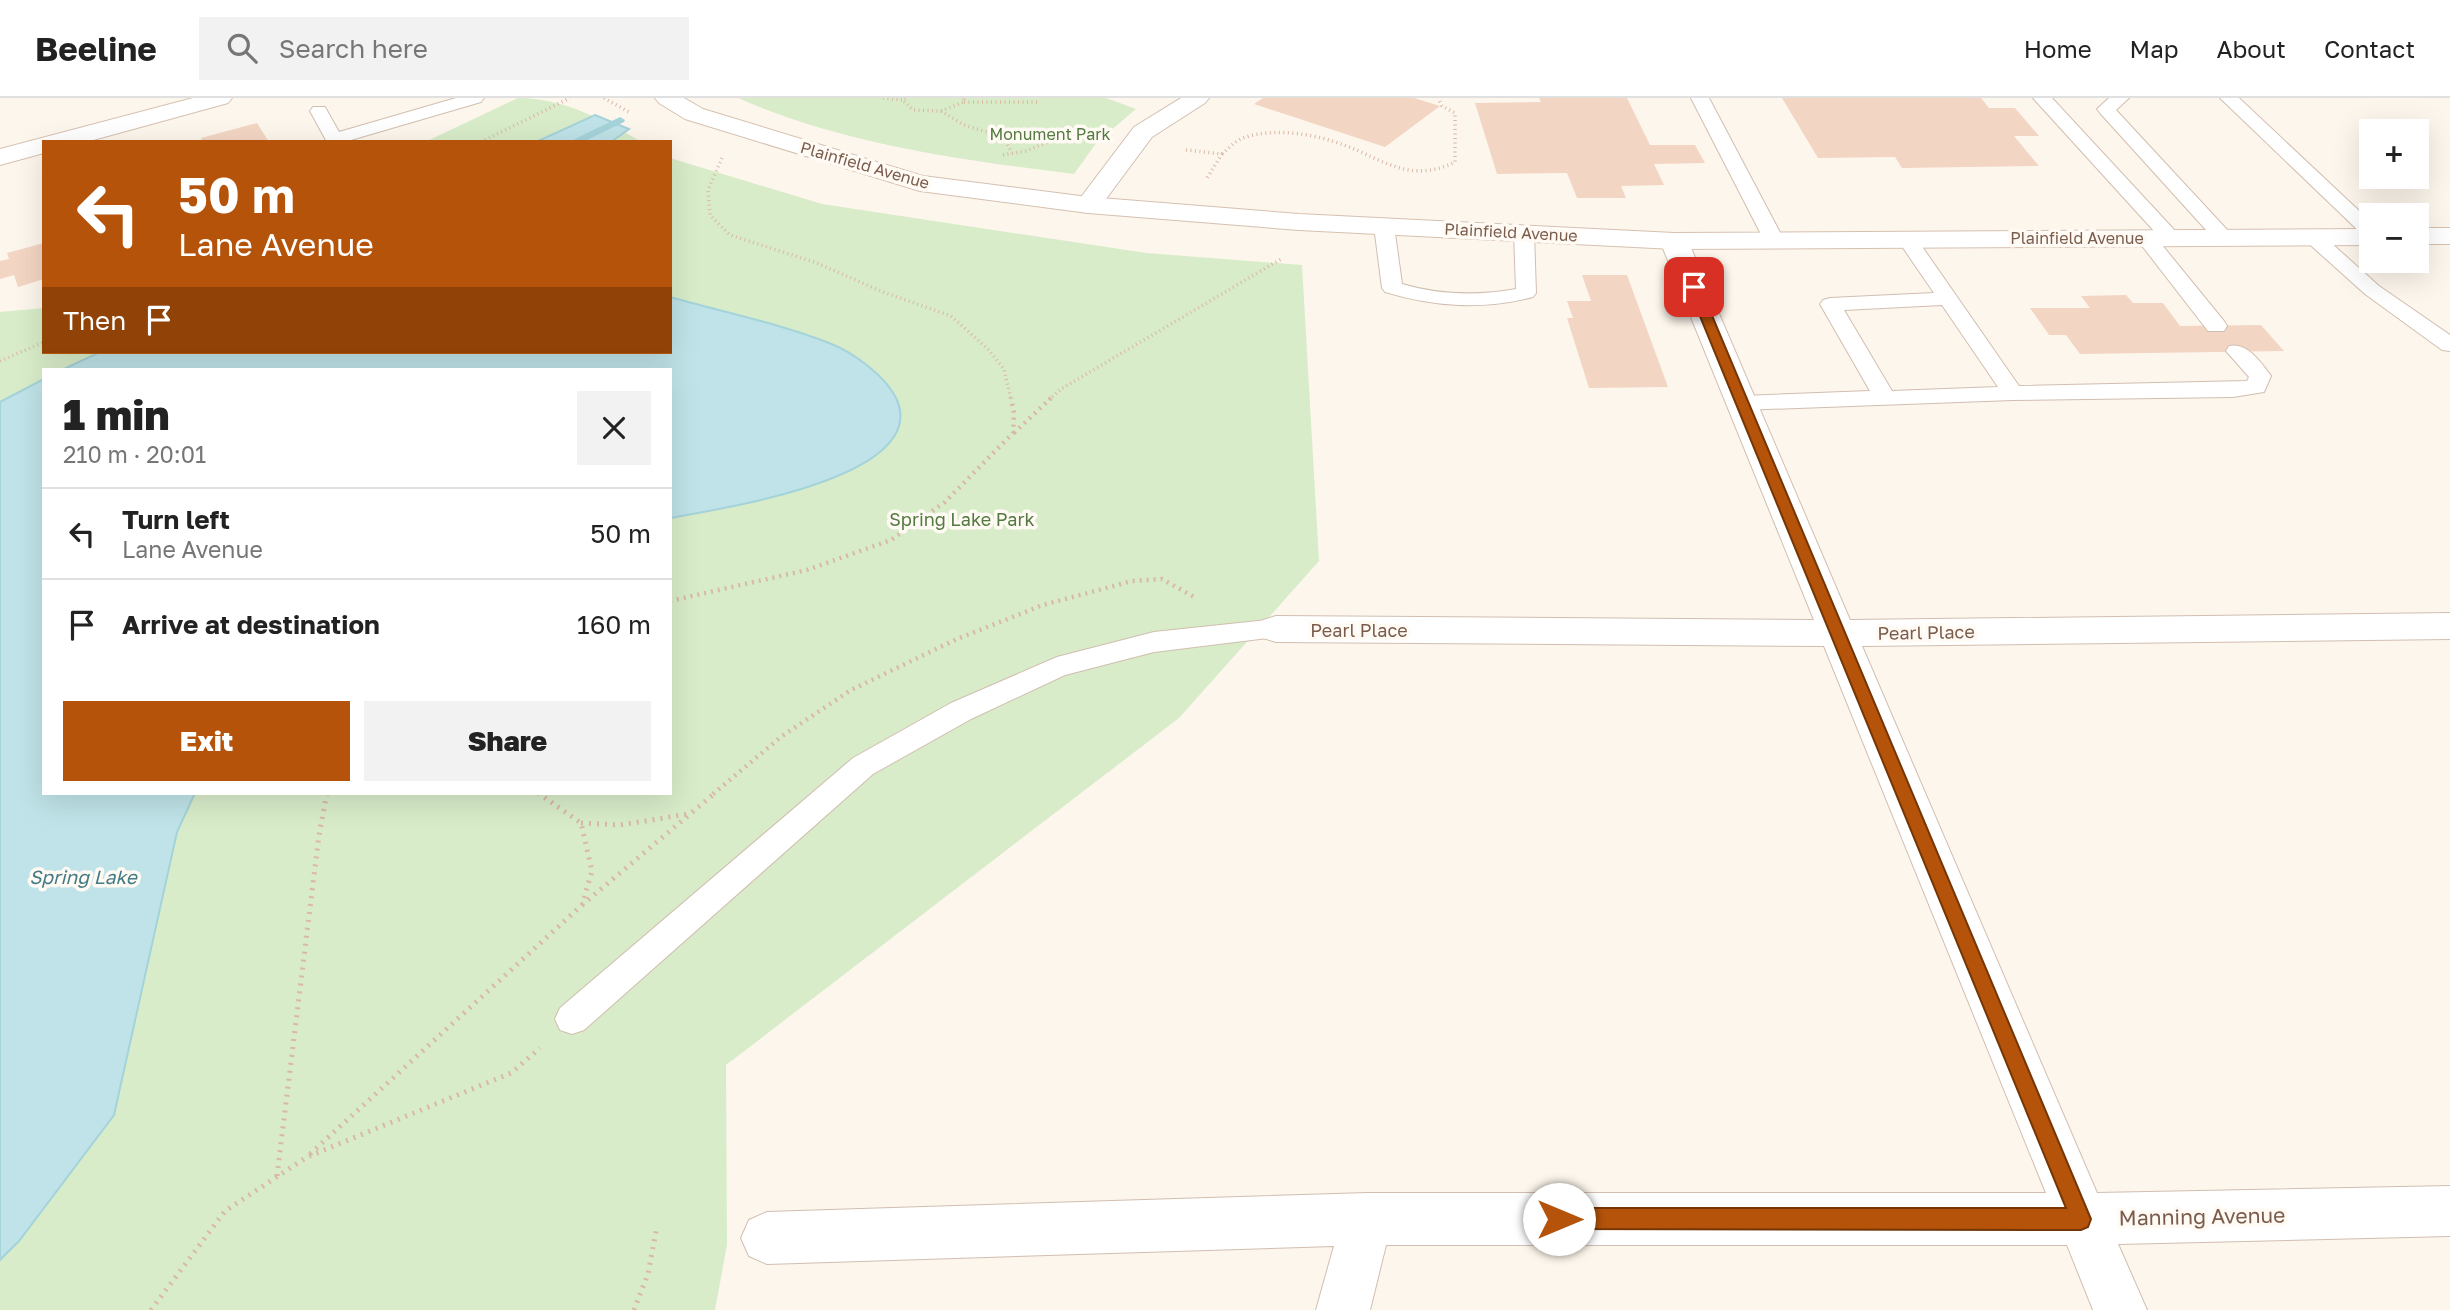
<!DOCTYPE html>
<meta charset="utf-8">
<style>
:root{--surface:#fff;--page:#f2f2f2;--text:#222;--muted:#767676;--line:#e0e0e0;--accent:#b45309}
body{margin:0;font-family:"Golos Text",sans-serif;background:var(--page);color:var(--text);height:100vh;display:flex;flex-direction:column;font-size:26px;white-space:nowrap}
*{box-sizing:border-box;margin:0}
p{font-size:23px;color:var(--muted)}
.icon{flex:none;width:38px;height:38px;fill:none;stroke:currentColor;stroke-width:2;stroke-linecap:round;stroke-linejoin:round}
.map{position:relative;flex:1;overflow:hidden}
.panel{position:absolute;left:42px;top:270px;width:630px;height:427px;display:flex;flex-direction:column;background:var(--surface);border-radius:0px;box-shadow:0 7px 28px #0002}
.panel>*{flex:none}
.hud{position:absolute;left:42px;top:42px;width:630px;height:214px;border-radius:0px;box-shadow:0 7px 28px #0002;background:#b45309;color:#fff;overflow:hidden}
.fabs{position:absolute;left:2359px;top:21px;display:grid;gap:14px}
.fabs a{display:grid;place-items:center;width:70px;height:70px;border-radius:0px;background:var(--surface);box-shadow:0 7px 28px #0002;font-size:35px}
.pin{position:absolute;display:grid;place-items:center;width:60px;height:60px;color:#fff;margin:-30px;border-radius:14px;box-shadow:0 4px 10px #0006}
.me{position:absolute;width:77px;margin:-38px;rotate:90deg;stroke-linejoin:round;filter:drop-shadow(0 0 5px #0008)}
.turn{display:flex;align-items:center;gap:24px;height:147px;padding:0 21px;font-size:32px}
.turn .icon{width:91px;height:91px;stroke-width:2.5}
.turn b{display:block;font-size:49px;line-height:60px}
.then{display:flex;align-items:center;height:66px;padding:0 21px;background:#0003;gap:14px;font-size:26px}
.round{display:grid;place-items:center;flex:none;width:74px;height:74px;border-radius:0px;background:var(--page)}
.head{display:flex;align-items:center;justify-content:space-between;height:119px;padding:0 21px}
h1{font-size:42px;font-weight:800;line-height:52px}
.cta{display:flex;gap:14px;margin-top:auto;padding:14px 21px}
.cta a{flex:1;height:80px;border-radius:0px;background:var(--accent);color:#fff;font-size:28px;font-weight:800;line-height:80px;text-align:center}
.cta a+a{background:var(--page);color:var(--text)}
ul{padding:0;list-style:none}
li{display:flex;align-items:center;gap:21px;height:91px;padding:0 21px;border-top:2px solid var(--line)}
li div{flex:1}
li b{display:block;font-size:26px}
li em{font-style:normal}
header{display:flex;align-items:center;gap:42px;box-sizing:border-box;height:98px;padding:0 35px;background:var(--surface);border-bottom:2px solid var(--line)}
header strong{font-size:33px}
nav{display:flex;gap:38px;margin-inline-start:auto;font-size:24px}
.search{width:490px;height:63px;background:var(--page);display:flex;align-items:center;gap:18px;box-sizing:border-box;padding:0 24px;border-radius:0px;color:var(--muted);font-size:26px}
.map>svg:first-child{display:block}
.green{fill:#d8ecc9;fill-rule:evenodd}
.water{fill:#bfe3e8;stroke:#a5d3da;stroke-width:2}
.lines{fill:none;stroke-linecap:round;stroke-linejoin:round}
.stream{fill:#a5d3da;fill-rule:evenodd}
.building{fill:#f3d5c3}
.lane-casing{stroke:#d1beb0;stroke-width:2}
.street-casing{stroke:#d1beb0;stroke-width:2}
.secondary-casing{stroke:#d6c0b0;stroke-width:2}
.path-far2{stroke:#d9b8a5;stroke-width:3.5;stroke-dasharray:1 3.5;stroke-linecap:butt}
.path-far1{stroke:#d9b8a5;stroke-width:4.5;stroke-dasharray:2 5;stroke-linecap:butt}
.path{stroke:#d9b8a5;stroke-width:5;stroke-dasharray:2 6;stroke-linecap:butt}
.lane{fill:#fff;fill-rule:evenodd}
.street{fill:#fff;fill-rule:evenodd}
.secondary{fill:#fff;fill-rule:evenodd}
.route{fill:#b45309;stroke:#753606;stroke-width:2}
.labels{text-anchor:middle;dominant-baseline:central;stroke-width:7;stroke-linejoin:round;paint-order:stroke}
.far-park-label{font-size:16px;fill:#537a41;stroke:#fffaf3}
.far-street-label{font-size:16px;fill:#7a5c4d;stroke:#fffaf3}
.park-label{font-size:18px;fill:#537a41;stroke:#fffaf3}
.street-label{font-size:18px;fill:#7a5c4d;stroke:#fffaf3}
.water-label{font-size:19px;font-style:italic;fill:#437c86;stroke:#fffaf3}
.near-street-label{font-size:21px;fill:#7a5c4d;stroke:#fffaf3}
</style>
<header>
<strong>Beeline</strong>
<div class="search"><svg class="icon" aria-label="search" viewBox="0 0 24 24"><circle cx="10" cy="10" r="6"/><path d="M15 15l6 6"/></svg>Search here</div>
<nav><a>Home</a><a>Map</a><a>About</a><a>Contact</a></nav>
</header>
<div class="map">
<svg width="2450" height="1212" viewBox="0 0 2450 1212">
<rect width="100%" height="100%" fill="#fdf6ec"/>
<!-- green -->
<path class="green" d="M 518,0 C 563,0 604,22 642,44 L 425,44 Z
M 738,0 L 1106,0 L 1136,11 L 1097,44 L 1074,76 C 960,62 843,46 738,0 Z
M 670,60 L 822,106 L 1146,155 L 1302,167 L 1319,463 L 1179,620 L 726,967 L 727,1147 L 715,1212 L 0,1212 L 0,214 L 44,210 L 44,254 L 670,254 ZM 44,271 L 670,271 L 670,695 L 44,695 Z"/>
<!-- water -->
<path class="water" d="M 595,17 L 629,31 L 611,44 L 536,44 Z
M 670,199 C 723,214 778,225 829,245 C 853,254 887,279 897,302 C 930,380 718,411 670,420 L 670,271 L 64,271 L 100,254 L 670,254 Z
M 44,281 L 44,695 L 195,695 L 177,734 L 114,1017 L 19,1143 L 0,1162 L 0,304 Z"/>
<g class="lines">
<!-- stream -->
<path class="stream" d="M 620,19 L 625,22 L 624,24 L 583,44 L 569,44 Z"/>
</g>
<!-- building -->
<path class="building" d="M 1263,0 L 1414,0 L 1440,8 L 1385,49 L 1254,6 Z
M 1539,0 L 1627,0 L 1650,47 L 1695,47 L 1705,65 L 1654,66 L 1664,87 L 1621,88 L 1626,100 L 1577,100 L 1567,75 L 1497,76 L 1475,5 L 1541,4 Z
M 1782,0 L 1981,0 L 1989,10 L 2015,10 L 2039,38 L 2014,38 L 2039,68 L 1902,70 L 1895,59 L 1818,60 Z
M 257,25 L 269,44 L 202,44 L 201,40 Z
M 44,145 L 44,181 L 18,189 L 14,177 L 0,181 L 0,163 L 9,161 L 7,155 Z
M 1582,177 L 1627,177 L 1668,289 L 1589,290 L 1567,220 L 1573,220 L 1567,203 L 1591,203 Z
M 2126,197 L 2133,205 L 2163,205 L 2180,228 L 2261,227 L 2284,253 L 2080,256 L 2066,237 L 2049,237 L 2030,210 L 2090,210 L 2081,198 Z"/>
<g class="lines">
<defs>
<path id="lane" d="M 456,0 L 484,0 L 481,4 L 344,44 L 327,44 L 310,13 L 313,9 L 325,9 L 339,34 Z
M 1691,0 L 1709,0 L 1784,142 L 1781,146 L 1767,146 L 1764,142 Z
M 2033,0 L 2052,0 L 2178,136 L 2181,140 L 2178,144 L 2164,144 Z
M 2109,0 L 2129,0 L 2116,12 L 2231,136 L 2234,140 L 2231,144 L 2217,144 L 2100,15 L 2097,11 Z
M 2220,0 L 2239,0 L 2371,124 L 2371,140 L 2364,138 Z
M 1384,122 L 1394,128 L 1402,186 C 1440,197 1477,198 1516,191 L 1514,135 L 1524,129 L 1531,131 L 1534,135 L 1536,195 L 1533,199 C 1482,212 1435,209 1385,194 L 1382,190 L 1374,128 Z
M 2313,133 L 2320,135 L 2379,188 L 2450,237 L 2450,253 L 2442,252 L 2365,196 L 2306,143 L 2303,139 L 2306,135 Z
M 2146,134 L 2153,136 L 2224,223 L 2227,228 L 2224,233 L 2208,233 L 2136,140 L 2139,136 Z
M 1907,135 L 1914,137 L 2019,288 L 2247,283 L 2249,279 L 2226,253 L 2229,248 C 2247,244 2261,264 2271,278 L 2264,294 L 2233,299 L 2013,302 L 1742,312 L 1734,310 L 1731,305 L 1734,300 L 1742,298 L 1870,293 L 1820,206 L 1823,202 L 1830,200 L 1934,195 L 1897,141 L 1900,137 ZM 1942,207 L 1998,289 L 1892,293 L 1844,212 Z
M 1276,521 L 1285,524 L 1289,531 L 1285,538 L 1154,554 L 1065,577 L 971,621 L 873,676 L 584,932 L 572,936 L 560,932 L 555,921 L 560,910 L 853,660 L 951,605 L 1057,559 L 1154,534 Z"/>
<path id="street" d="M 1181,0 L 1209,0 L 1205,5 L 1152,39 L 1097,113 L 1088,115 L 1079,113 L 1075,107 L 1134,29 Z
M 1674,135 L 1684,137 L 1688,143 L 1850,522 L 2450,515 L 2450,541 L 1862,548 L 2097,1095 L 2450,1088 L 2450,1138 L 2118,1146 L 2147,1212 L 2093,1212 L 2067,1147 L 1386,1147 L 1370,1212 L 1316,1212 L 1334,1148 L 767,1166 L 749,1158 L 741,1140 L 749,1122 L 767,1114 L 1367,1095 L 2046,1095 L 1824,548 L 1276,544 L 1263,540 L 1258,531 L 1263,522 L 1276,518 L 1814,522 L 1660,143 L 1664,137 Z"/>
<path id="secondary" d="M 193,0 L 232,0 L 228,5 L 86,44 L 44,44 L 44,55 L 0,67 L 0,51 Z
M 655,0 L 684,0 L 703,11 L 923,78 L 1088,99 L 1299,116 L 1674,135 L 2371,131 L 2371,147 L 1674,151 L 1299,132 L 1088,115 L 920,93 L 685,21 L 659,5 Z
M 2417,130 L 2450,130 L 2450,146 L 2417,146 Z"/>
</defs>
<!-- lane casing -->
<use href="#lane" class="lane-casing"/>
<!-- street casing -->
<use href="#street" class="street-casing"/>
<!-- secondary casing -->
<use href="#secondary" class="secondary-casing"/>
<!-- path-far2 -->
<path class="path-far2" d="M 604,0 L 631,15
M 883,0 L 903,2
M 905,0 L 903,2 L 913,12 L 941,13 L 964,4 L 964,0
M 964,4 L 1040,4
M 941,13 L 964,27 L 1003,39 L 1012,55
M 481,44 L 570,0
M 1186,52 L 1222,56 L 1207,80
M 1222,56 C 1229,50 1235,43 1243,40 C 1273,29 1315,36 1344,47 C 1384,62 1410,86 1455,64 L 1455,15 L 1442,8 L 1438,0
M 1003,57 L 1026,53 L 1065,37 L 1090,39
M 722,60 L 708,92 L 710,117 L 730,137 L 817,165 L 883,194 L 951,218 L 987,250 L 1004,271 L 1011,302
M 0,263 L 44,244
M 1049,302 L 1061,291 L 1281,161"/>
<!-- path-far1 -->
<path class="path-far1" d="M 1014,335 L 1051,300
M 670,503 L 807,472 L 891,442 L 945,404 L 1013,335 L 1014,315 L 1011,300
M 713,696 L 782,638 L 851,592 L 957,541 L 1043,507 L 1132,483 L 1162,481 L 1196,500"/>
<!-- path -->
<path class="path" d="M 581,725 L 620,727 L 688,716
M 582,807 L 715,695
M 310,1056 L 582,807 L 592,773 L 581,725 L 538,695
M 277,1078 L 319,737 L 327,695
M 151,1212 L 225,1113 L 307,1059 L 511,975 L 540,950
M 634,1212 L 648,1176 L 657,1128"/>
<!-- lane -->
<use href="#lane" class="lane"/>
<!-- street -->
<use href="#street" class="street"/>
<!-- secondary -->
<use href="#secondary" class="secondary"/>
</g>
<!-- route -->
<path class="route" d="M 1694,186 L 1700,189 L 2091,1121 L 2088,1129 L 2081,1132 L 1559,1131 L 1552,1128 L 1549,1121 L 1552,1113 L 1559,1110 L 2066,1110 L 1688,189 Z"/>
<g class="labels">
<!-- far-park labels -->
<g class="far-park-label">
<text x="1050" y="36">Monument Park</text>
</g>
<!-- far-street labels -->
<g class="far-street-label">
<text transform="translate(865 67) rotate(16)">Plainfield Avenue</text>
<text transform="translate(1511 134) rotate(3)">Plainfield Avenue</text>
<text x="2077" y="140">Plainfield Avenue</text>
</g>
<!-- park labels -->
<g class="park-label">
<text x="962" y="421">Spring Lake Park</text>
</g>
<!-- street labels -->
<g class="street-label">
<text x="1359" y="532">Pearl Place</text>
<text transform="translate(1926 534) rotate(-1)">Pearl Place</text>
</g>
<!-- water labels -->
<g class="water-label">
<text x="83" y="778">Spring Lake</text>
</g>
<!-- near-street labels -->
<g class="near-street-label">
<text transform="translate(2202 1118) rotate(-1)">Manning Avenue</text>
</g>
</g>
</svg>
<div class="fabs">
<a>+</a>
<a>−</a>
</div>
<div class="pin" style="left:1694px;top:189px;background:#d93025"><svg class="icon" aria-label="arrive" viewBox="0 0 24 24"><path d="M6 21V4h12l-3 4 3 4H6"/></svg></div>
<svg class="me" style="left:1559px;top:1121px" viewBox="-20 -20 40 40"><circle r="19" fill="#fff"/><path d="M0-13L10 11 0 6-10 11z" fill="#b45309"/></svg>
<div class="hud">
<div class="turn"><svg class="icon" aria-label="left" viewBox="0 0 24 24"><path d="M17 20v-9H6M10 6l-5 5 5 5"/></svg><div><b>50 m</b>Lane Avenue</div></div>
<div class="then">Then<svg class="icon" aria-label="arrive" viewBox="0 0 24 24"><path d="M6 21V4h12l-3 4 3 4H6"/></svg></div>
</div>
<section class="panel">
<div class="head"><div><h1>1 min</h1><p>210 m · 20:01</p></div><a class="round"><svg class="icon" aria-label="close" viewBox="0 0 24 24"><path d="M6 6l12 12M18 6L6 18"/></svg></a></div>
<ul>
<li><svg class="icon" aria-label="left" viewBox="0 0 24 24"><path d="M17 20v-9H6M10 6l-5 5 5 5"/></svg><div><b>Turn left</b><p>Lane Avenue</p></div><em>50 m</em></li>
<li><svg class="icon" aria-label="arrive" viewBox="0 0 24 24"><path d="M6 21V4h12l-3 4 3 4H6"/></svg><div><b>Arrive at destination</b></div><em>160 m</em></li>
</ul>
<div class="cta"><a>Exit</a><a>Share</a></div>
</section>
</div>
